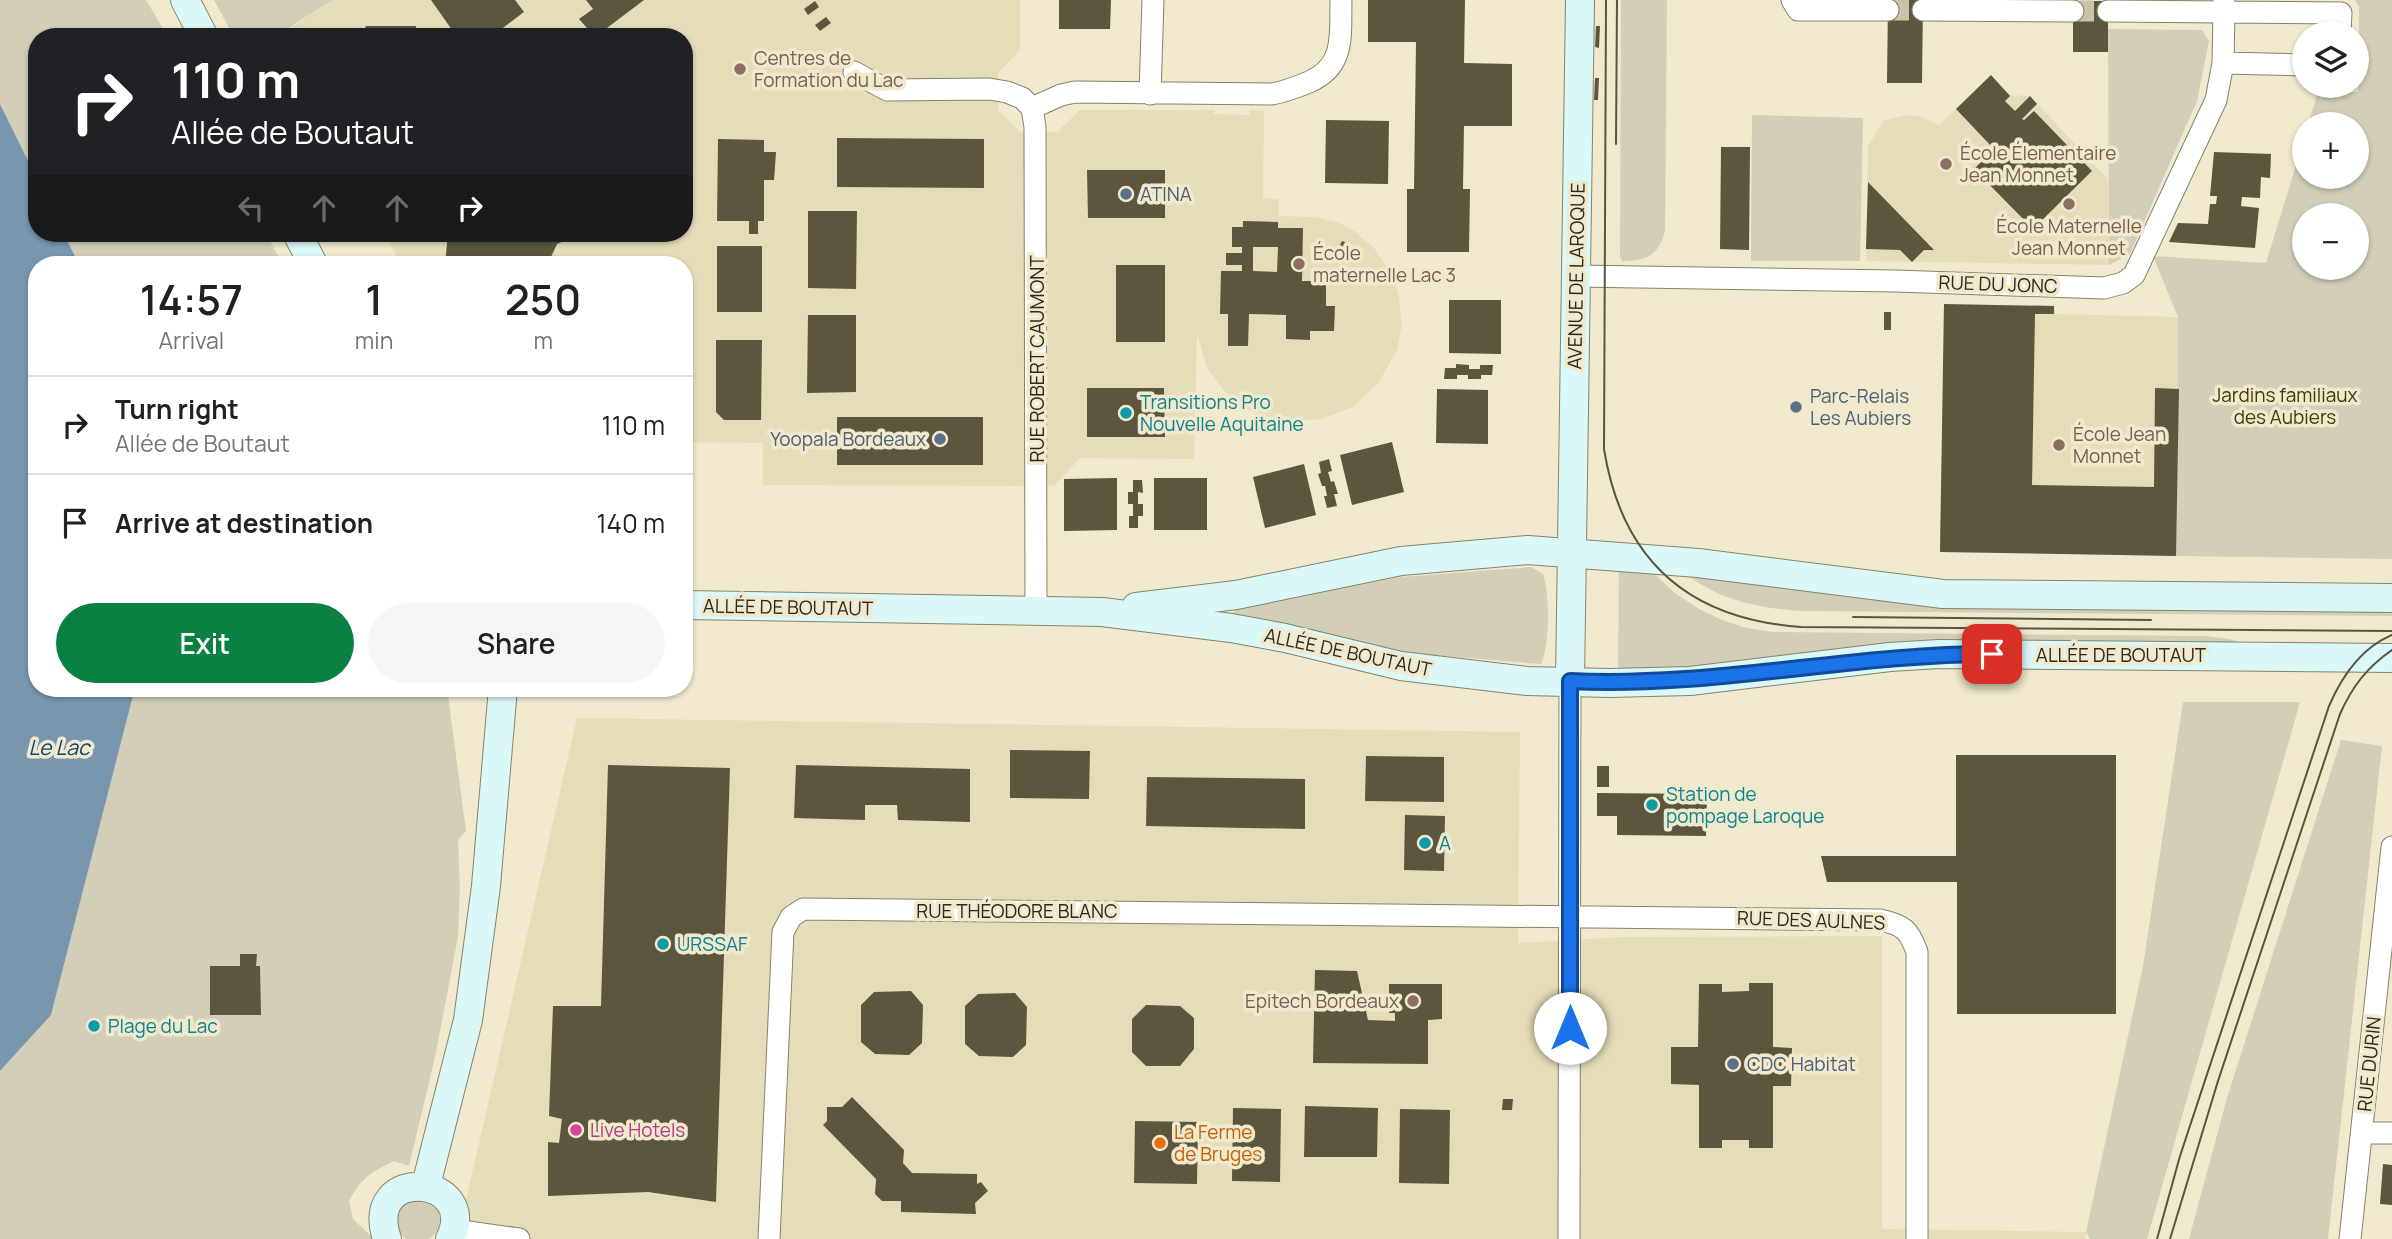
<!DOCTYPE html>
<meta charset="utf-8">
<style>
:root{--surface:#fff;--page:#f6f6f6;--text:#202124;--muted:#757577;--line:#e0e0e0;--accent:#0b8043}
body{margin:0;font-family:Manrope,sans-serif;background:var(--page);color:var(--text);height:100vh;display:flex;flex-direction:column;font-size:26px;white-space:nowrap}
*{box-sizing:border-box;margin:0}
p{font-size:23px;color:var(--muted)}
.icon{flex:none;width:38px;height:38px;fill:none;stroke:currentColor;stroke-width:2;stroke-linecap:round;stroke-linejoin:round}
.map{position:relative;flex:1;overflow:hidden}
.sheet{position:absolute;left:28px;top:256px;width:665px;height:441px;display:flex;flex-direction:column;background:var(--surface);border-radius:28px;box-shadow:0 2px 5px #0004}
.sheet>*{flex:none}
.top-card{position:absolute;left:28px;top:28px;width:665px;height:214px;border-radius:28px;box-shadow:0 2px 5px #0004;background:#202124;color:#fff;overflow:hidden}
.buttons{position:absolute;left:2292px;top:21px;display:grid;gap:14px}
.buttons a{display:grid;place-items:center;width:77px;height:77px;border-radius:50%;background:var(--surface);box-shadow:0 2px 5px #0004;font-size:35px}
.pin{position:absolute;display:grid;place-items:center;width:60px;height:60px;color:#fff;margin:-30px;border-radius:14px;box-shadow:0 4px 10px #0006}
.me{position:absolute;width:77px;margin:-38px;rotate:0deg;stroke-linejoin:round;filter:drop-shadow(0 0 5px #0008)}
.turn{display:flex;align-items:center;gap:24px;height:147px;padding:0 28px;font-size:32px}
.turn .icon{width:91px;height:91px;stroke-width:2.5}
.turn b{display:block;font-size:49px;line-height:60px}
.lanes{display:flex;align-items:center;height:66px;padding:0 28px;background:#0003;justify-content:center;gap:35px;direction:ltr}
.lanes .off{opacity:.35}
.eta{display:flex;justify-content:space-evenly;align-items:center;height:119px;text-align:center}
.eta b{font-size:42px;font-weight:600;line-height:49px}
.cta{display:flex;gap:14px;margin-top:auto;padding:14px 28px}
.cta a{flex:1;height:80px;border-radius:42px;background:var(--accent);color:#fff;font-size:28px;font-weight:600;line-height:80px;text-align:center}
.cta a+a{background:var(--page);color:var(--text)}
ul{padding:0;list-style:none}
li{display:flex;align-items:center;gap:21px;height:98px;padding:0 28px;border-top:2px solid var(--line)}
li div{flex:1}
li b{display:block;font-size:26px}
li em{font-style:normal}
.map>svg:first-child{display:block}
.built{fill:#e5dcb9}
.green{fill:#d3ceb8;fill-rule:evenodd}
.water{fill:#7897ae}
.building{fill:#5c563e;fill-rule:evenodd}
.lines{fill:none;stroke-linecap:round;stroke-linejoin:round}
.street-tunnel{stroke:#c9c3aa;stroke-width:21;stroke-dasharray:21 10;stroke-linecap:butt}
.street-casing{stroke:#878168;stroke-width:23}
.secondary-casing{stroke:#878168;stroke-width:30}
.street{stroke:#fff;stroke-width:21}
.secondary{stroke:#daf8f8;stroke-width:28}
.tram{stroke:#575445;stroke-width:2}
.route-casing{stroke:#114b97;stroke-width:18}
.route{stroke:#1a73e8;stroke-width:12}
.education-dot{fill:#8d6e63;stroke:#f0e9cd;stroke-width:2.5}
.service-dot{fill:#5c6f8a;stroke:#f0e9cd;stroke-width:2.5}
.culture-dot{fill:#0f9aa8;stroke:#f0e9cd;stroke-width:2.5}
.hotel-dot{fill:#d1479c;stroke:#f0e9cd;stroke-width:2.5}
.food-dot{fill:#e8710a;stroke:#f0e9cd;stroke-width:2.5}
.labels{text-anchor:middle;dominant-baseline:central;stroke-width:7;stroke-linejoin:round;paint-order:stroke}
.education-label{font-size:19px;fill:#785e54;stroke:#f0e9cd;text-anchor:start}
.service-label{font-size:19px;fill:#4e5e75;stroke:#f0e9cd;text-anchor:start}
.street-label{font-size:19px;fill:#2b291e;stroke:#f0e9cd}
.park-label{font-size:19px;fill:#43390a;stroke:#f0e9cd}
.culture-label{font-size:19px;fill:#0d838f;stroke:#f0e9cd;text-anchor:start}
.hotel-label{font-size:19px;fill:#b23c85;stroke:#f0e9cd;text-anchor:start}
.food-label{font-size:19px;fill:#c56008;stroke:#f0e9cd;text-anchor:start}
.water-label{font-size:21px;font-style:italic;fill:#0e4567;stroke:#f0e9cd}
</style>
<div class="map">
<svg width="2392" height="1239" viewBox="0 0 2392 1239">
<rect width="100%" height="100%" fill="#f0e9cd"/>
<!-- built -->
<path class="built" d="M 331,0 L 1020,0 L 1020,50 L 998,73 L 998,110 L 1020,132 L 1057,132 L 1080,110 L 1214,110 L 1214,114 L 1249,115 L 1250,110 L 1264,111 L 1263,198 L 1279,199 L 1279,216 L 1316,217 L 1342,224 L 1354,231 L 1374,248 L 1389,270 L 1398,292 L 1402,324 L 1397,350 L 1379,382 L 1353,407 L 1321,419 L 1286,421 L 1261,416 L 1246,409 L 1224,391 L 1206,366 L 1197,332 L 1194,459 L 1080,458 L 1054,486 L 763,485 L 763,443 L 684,442 L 684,264 L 400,264 L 385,233 L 684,233 L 684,37 L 289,37 L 287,31 Z
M 1991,75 L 2010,95 L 2030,96 L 2108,179 L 2109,265 L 1866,261 L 1868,146 L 1883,121 L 1906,115 L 1918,116 L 1939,125 Z
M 1944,304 L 2054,306 L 2055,314 L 2178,317 L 2176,556 L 1940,552 Z
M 577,718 L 1520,732 L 1518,943 L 1622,937 L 1882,936 L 1882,1229 L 2086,1232 L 2085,1239 L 457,1239 Z"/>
<!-- green -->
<path class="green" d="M 0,0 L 146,0 L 168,37 L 37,37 L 37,179 L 0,104 Z
M 214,0 L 332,0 L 275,37 L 234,37 Z
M 1621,0 L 1667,0 L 1665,230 C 1659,256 1646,261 1622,261 L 1620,256 Z
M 2355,0 L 2392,0 L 2392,559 L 2176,556 L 2178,317 L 2153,256 L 2266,263 L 2305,136 L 2305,177 L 2357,177 L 2357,124 L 2308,124 L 2318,92 L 2358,92 L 2359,7 ZM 2305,215 L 2357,215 L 2357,268 L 2305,268 Z
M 2108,29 L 2202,30 L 2209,41 L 2197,101 L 2130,254 L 2109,265 Z
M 1752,115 L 1863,118 L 1860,261 L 1751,261 Z
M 63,233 L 266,233 L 282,264 L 79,264 Z
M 1531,567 L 1543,574 C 1550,596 1550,643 1541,664 L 1405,653 L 1237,618 L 1234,613 L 1236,608 L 1401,577 Z
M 1619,568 L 1650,570 L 1675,593 L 1699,609 L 1722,620 L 1747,628 L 1772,632 L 2205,636 L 2230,639 L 2250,646 L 1618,672 Z
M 1683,572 L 2392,608 L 2392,616 L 1801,611 C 1758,608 1718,600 1683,572 Z
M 135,688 L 447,688 L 466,831 L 458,840 L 460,888 L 458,937 L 435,1057 L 409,1166 L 394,1161 C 370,1173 362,1177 349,1201 L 353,1219 L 374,1239 L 0,1239 L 0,1071 L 51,1015 Z
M 2183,702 L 2300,702 L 2147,1239 L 2090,1239 L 2086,1232 L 2143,966 Z
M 2341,740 L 2382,746 L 2328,1239 L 2189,1239 L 2227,1098 Z
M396 1220a22 22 0 1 1 44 0a22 22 0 1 1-44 0Z"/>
<!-- water -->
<path class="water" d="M 0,104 L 37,179 L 37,233 L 63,233 L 79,264 L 37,264 L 37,688 L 135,688 L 51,1015 L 0,1071 Z"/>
<!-- building -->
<path class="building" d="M 431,0 L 515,0 L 524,12 L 491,37 L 457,37 Z
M 586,0 L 644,0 L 595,37 L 579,19 L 593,9 Z
M 1059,0 L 1111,0 L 1110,29 L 1059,29 Z
M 1368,0 L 1465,0 L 1464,63 L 1512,64 L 1512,126 L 1464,126 L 1463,189 L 1470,189 L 1469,252 L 1407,252 L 1407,189 L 1414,189 L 1416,42 L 1368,42 Z
M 1888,0 L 1923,0 L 1922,83 L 1887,83 Z
M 815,1 L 819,7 L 808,15 L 804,9 Z
M 2073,1 L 2108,1 L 2108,52 L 2073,52 Z
M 826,17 L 831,23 L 820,31 L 815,25 Z
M 366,26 L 416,26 L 416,37 L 361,37 Z
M 1596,26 L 1600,26 L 1599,48 L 1595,47 Z
M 1991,75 L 2010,96 L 2005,101 L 2015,111 L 2030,96 L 2037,104 L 2022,119 L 2024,120 L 2034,111 L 2092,171 L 2033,229 L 1974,169 L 1994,149 L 1956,109 Z
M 1595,78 L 1599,78 L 1598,100 L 1594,100 Z
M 1326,120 L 1389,121 L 1388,184 L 1325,183 Z
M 837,138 L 984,139 L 984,188 L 837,187 Z
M 718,139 L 764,140 L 764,152 L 776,152 L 774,180 L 764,180 L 764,221 L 758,221 L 758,234 L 749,234 L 749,221 L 717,221 Z
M 1721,147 L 1750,147 L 1749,250 L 1720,249 Z
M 2214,152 L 2271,154 L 2270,178 L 2261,177 L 2260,198 L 2242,197 L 2241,206 L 2259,208 L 2255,248 L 2169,242 L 2178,223 L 2208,224 L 2210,204 L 2216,204 L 2217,196 L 2210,196 Z
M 1087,170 L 1165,170 L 1165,218 L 1088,218 Z
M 1868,182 L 1934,250 L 1924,250 L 1912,262 L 1900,250 L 1866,249 Z
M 808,211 L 857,211 L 856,289 L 808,288 Z
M 1243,221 L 1278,222 L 1278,228 L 1303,228 L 1302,281 L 1326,281 L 1326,306 L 1335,306 L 1334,331 L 1310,331 L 1310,340 L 1286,339 L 1286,315 L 1249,314 L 1248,346 L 1228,346 L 1228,314 L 1220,314 L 1221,271 L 1242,271 L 1242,265 L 1226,265 L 1226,253 L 1242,253 L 1242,247 L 1232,247 L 1232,227 L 1243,227 ZM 1253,247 L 1278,247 L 1277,272 L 1253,271 Z
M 448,233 L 560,233 L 564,241 L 557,244 L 551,257 L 544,260 L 546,264 L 445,264 Z
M 1342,241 L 1351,245 L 1347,254 L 1338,250 Z
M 717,246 L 762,246 L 762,312 L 717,312 Z
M 1116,265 L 1165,265 L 1165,342 L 1116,342 Z
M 1449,300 L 1501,300 L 1501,354 L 1449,353 Z
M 1944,304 L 2054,306 L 2054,314 L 2035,314 L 2032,485 L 2154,487 L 2155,388 L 2179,389 L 2176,556 L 1940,552 Z
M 1884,312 L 1891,312 L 1891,330 L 1884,330 Z
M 808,315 L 856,315 L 856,392 L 807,393 Z
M 716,340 L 762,340 L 761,420 L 724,420 L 716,412 Z
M 1456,364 L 1469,365 L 1469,369 L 1480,369 L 1480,365 L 1493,365 L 1492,375 L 1481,375 L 1481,379 L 1468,379 L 1468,375 L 1457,375 L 1457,379 L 1444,379 L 1445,368 L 1456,368 Z
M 1087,388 L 1164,388 L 1165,437 L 1087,437 Z
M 1437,389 L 1488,390 L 1488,444 L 1436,443 Z
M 837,417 L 983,417 L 983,465 L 837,465 Z
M 1392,442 L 1404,492 L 1352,505 L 1340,455 Z
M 1329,459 L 1332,471 L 1328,472 L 1331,482 L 1334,481 L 1338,494 L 1334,494 L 1337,506 L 1327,508 L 1324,496 L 1327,496 L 1325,486 L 1322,486 L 1318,474 L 1321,473 L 1319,462 Z
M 1304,464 L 1316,515 L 1265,528 L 1253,477 Z
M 1117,478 L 1117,530 L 1064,531 L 1064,479 Z
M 1154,478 L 1207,478 L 1207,530 L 1154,530 Z
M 1133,480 L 1142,480 L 1143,493 L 1138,492 L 1138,504 L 1143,504 L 1143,516 L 1138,516 L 1138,528 L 1129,528 L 1129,516 L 1133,516 L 1133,504 L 1128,504 L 1128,492 L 1133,492 Z
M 1010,750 L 1090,751 L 1089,799 L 1010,798 Z
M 1956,755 L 2116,755 L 2116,1014 L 1957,1014 L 1957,882 L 1827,882 L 1821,856 L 1956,856 Z
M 1366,756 L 1444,757 L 1444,802 L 1365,801 Z
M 608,765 L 730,768 L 716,1202 L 648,1192 L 548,1196 L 548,1142 L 559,1143 L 562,1119 L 549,1116 L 553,1006 L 601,1006 Z
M 796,765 L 970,769 L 970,822 L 898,820 L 897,805 L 865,805 L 865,820 L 794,818 Z
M 1597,766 L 1609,766 L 1609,787 L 1597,787 Z
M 1147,777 L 1305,779 L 1305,829 L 1146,826 Z
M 1597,793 L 1707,794 L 1706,836 L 1617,835 L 1617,816 L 1597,816 Z
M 1405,815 L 1445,816 L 1444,871 L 1404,870 Z
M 240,954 L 257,954 L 256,966 L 260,966 L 261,1015 L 210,1015 L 210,966 L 240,966 Z
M 1315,970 L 1357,971 L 1368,1020 L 1395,1021 L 1395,1013 L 1389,1013 L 1389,984 L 1442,984 L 1442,1019 L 1428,1020 L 1428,1064 L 1313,1063 Z
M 1749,983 L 1773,983 L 1773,1047 L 1792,1048 L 1791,1086 L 1773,1086 L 1773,1148 L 1749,1148 L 1749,1140 L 1722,1140 L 1722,1148 L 1699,1148 L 1699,1085 L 1671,1084 L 1671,1047 L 1698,1047 L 1699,984 L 1722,984 L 1722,992 L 1749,991 Z
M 911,991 L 923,1005 L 922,1043 L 909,1055 L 875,1054 L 861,1042 L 861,1005 L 874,992 Z
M 1015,993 L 1027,1007 L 1026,1045 L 1013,1057 L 979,1056 L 965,1044 L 965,1006 L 978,994 Z
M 1146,1005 L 1180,1006 L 1194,1018 L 1194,1049 L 1180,1066 L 1146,1066 L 1132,1052 L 1132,1019 Z
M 852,1097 L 904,1150 L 903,1163 L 912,1173 L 977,1174 L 977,1184 L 981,1182 L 988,1191 L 975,1203 L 976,1214 L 901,1212 L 901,1201 L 882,1201 L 875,1194 L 876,1179 L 823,1125 L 827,1121 L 827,1107 L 842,1107 Z
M 1503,1099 L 1513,1099 L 1512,1110 L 1502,1110 Z
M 1305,1106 L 1378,1108 L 1377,1157 L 1304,1157 Z
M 1233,1108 L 1281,1109 L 1280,1182 L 1232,1181 Z
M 1400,1109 L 1450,1110 L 1449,1184 L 1399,1183 Z
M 1135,1121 L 1198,1122 L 1197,1184 L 1134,1183 Z
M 2383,1164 L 2392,1165 L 2392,1205 L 2380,1204 Z"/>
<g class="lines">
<!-- street-tunnel -->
<path class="street-tunnel" d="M 1888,10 L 1923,10
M 2073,11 L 2108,11"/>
<defs>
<path id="street" d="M 1792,0 L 1798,10 L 1888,10
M 1923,10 L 2073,11
M 2108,11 L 2224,12 L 2224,0
M 2223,63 L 2305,65
M 854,72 L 887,90 L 989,89 L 1007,92 L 1022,98 L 1032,108
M 1150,94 L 1153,0
M 1032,108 L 1035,127 L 1036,611
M 1032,108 L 1061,95 L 1075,92 L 1272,94 C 1284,92 1297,87 1309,82 C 1346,66 1340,35 1341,0
M 1576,276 L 1896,281 L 2104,288 L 2123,283 L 2134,275 L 2216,100 L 2223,63 L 2224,12 L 2341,13 L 2340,33
M 2362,1133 L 2392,1133
M 454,1230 L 519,1239
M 769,1239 L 783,932 L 791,917 L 803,909 L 1880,920 C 1904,925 1909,930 1917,952 L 1917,1239
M 1569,1239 L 1570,681
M 2350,1239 L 2392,847"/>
<path id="secondary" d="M 185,0 L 204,37
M 297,233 L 313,264
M 684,605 L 1102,612 L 1231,628 L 1285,638 L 1401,666 L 1527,681 L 1609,683 L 1690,681 L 1890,657 L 1939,654 L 2392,658
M 1136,607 L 1236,595 L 1401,561 L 1528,550 L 1698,563 L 1943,594 L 2392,598
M 1570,681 L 1580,0
M 426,1185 L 468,1020 L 486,886 L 503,688
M 387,1239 C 362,1163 481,1176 450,1239"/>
</defs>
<!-- street casing -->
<use href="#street" class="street-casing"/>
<!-- secondary casing -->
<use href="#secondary" class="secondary-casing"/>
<!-- street -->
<use href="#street" class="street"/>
<!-- secondary -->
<use href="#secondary" class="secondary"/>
<!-- tram -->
<path class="tram" d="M 1606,0 L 1604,449 C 1622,561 1688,619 1801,627 L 2392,631
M 1616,144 L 1617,0
M 1853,617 L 2151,620
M 2157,1239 L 2180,1156 L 2329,706 C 2342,676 2361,648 2392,635
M 2170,1239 L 2218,1081 L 2340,714 C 2352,687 2367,667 2392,650"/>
</g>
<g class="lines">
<defs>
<path id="route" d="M 1570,1028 L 1570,681 C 1712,688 1850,654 1992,654"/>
</defs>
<!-- route casing -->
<use href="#route" class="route-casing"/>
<!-- route -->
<use href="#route" class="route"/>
</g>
<!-- markers -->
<g class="education-dot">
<circle cx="740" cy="69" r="7"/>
<circle cx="1946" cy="164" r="7"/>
<circle cx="2069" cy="204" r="7"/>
<circle cx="1299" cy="264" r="7"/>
<circle cx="2059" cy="445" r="7"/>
<circle cx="1413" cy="1001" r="7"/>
</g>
<g class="service-dot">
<circle cx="1126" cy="194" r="7"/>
<circle cx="1796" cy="407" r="7"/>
<circle cx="940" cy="439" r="7"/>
<circle cx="1733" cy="1064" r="7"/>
</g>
<g class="culture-dot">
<circle cx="1126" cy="413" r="7"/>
<circle cx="1652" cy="805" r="7"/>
<circle cx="1425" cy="843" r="7"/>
<circle cx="663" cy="944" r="7"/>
<circle cx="94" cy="1026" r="7"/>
</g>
<circle class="hotel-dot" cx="576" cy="1130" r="7"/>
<circle class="food-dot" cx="1160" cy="1143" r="7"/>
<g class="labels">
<!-- education labels -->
<g class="education-label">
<text x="754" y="58">Centres de<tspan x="754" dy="22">Formation du Lac</tspan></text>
<text x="1960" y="153">École Élementaire<tspan x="1960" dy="22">Jean Monnet</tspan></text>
<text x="2069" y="226" text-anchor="middle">École Maternelle<tspan x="2069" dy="22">Jean Monnet</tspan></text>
<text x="1313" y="253">École<tspan x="1313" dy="22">maternelle Lac 3</tspan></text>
<text x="2073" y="434">École Jean<tspan x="2073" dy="22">Monnet</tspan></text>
<text x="1399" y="1001" text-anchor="end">Epitech Bordeaux</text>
</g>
<!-- service labels -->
<g class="service-label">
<text x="1140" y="194">ATINA</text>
<text x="1810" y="396">Parc-Relais<tspan x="1810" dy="22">Les Aubiers</tspan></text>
<text x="926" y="439" text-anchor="end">Yoopala Bordeaux</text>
<text x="1747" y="1064">CDC Habitat</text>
</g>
<!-- street labels -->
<g class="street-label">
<text transform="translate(1576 276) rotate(-89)">AVENUE DE LAROQUE</text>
<text transform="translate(1998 284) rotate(2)">RUE DU JONC</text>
<text transform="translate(1037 359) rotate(-90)">RUE ROBERT CAUMONT</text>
<text transform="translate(788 607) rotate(1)">ALLÉE DE BOUTAUT</text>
<text transform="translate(1348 652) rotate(12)">ALLÉE DE BOUTAUT</text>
<text x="2121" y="655">ALLÉE DE BOUTAUT</text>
<text x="1017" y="911">RUE THÉODORE BLANC</text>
<text transform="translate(1811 920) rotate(2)">RUE DES AULNES</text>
<text transform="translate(2369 1064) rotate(-84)">RUE DURIN</text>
</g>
<!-- park labels -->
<g class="park-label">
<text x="2285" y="395">Jardins familiaux<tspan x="2285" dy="22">des Aubiers</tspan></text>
</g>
<!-- culture labels -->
<g class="culture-label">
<text x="1140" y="402">Transitions Pro<tspan x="1140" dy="22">Nouvelle Aquitaine</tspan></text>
<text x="1666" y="794">Station de<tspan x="1666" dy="22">pompage Laroque</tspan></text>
<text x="1439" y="843">A</text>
<text x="677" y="944">URSSAF</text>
<text x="108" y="1026">Plage du Lac</text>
</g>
<!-- hotel labels -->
<g class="hotel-label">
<text x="590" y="1130">Live Hotels</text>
</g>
<!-- food labels -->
<g class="food-label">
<text x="1174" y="1132">La Ferme<tspan x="1174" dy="22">de Bruges</tspan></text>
</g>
<!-- water labels -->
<g class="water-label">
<text x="59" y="747">Le Lac</text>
</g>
</g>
</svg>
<div class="buttons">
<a><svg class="icon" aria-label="layers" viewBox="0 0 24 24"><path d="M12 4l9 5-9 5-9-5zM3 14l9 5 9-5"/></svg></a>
<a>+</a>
<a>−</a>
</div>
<div class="pin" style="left:1992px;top:654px;background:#d93025"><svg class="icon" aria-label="arrive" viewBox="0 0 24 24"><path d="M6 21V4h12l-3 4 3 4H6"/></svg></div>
<svg class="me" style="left:1570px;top:1028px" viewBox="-20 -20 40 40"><circle r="19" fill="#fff"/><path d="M0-13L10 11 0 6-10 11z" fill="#1a73e8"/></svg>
<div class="top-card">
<div class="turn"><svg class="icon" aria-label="right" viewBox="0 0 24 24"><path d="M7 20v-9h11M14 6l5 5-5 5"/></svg><div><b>110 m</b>Allée de Boutaut</div></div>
<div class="lanes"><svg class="icon off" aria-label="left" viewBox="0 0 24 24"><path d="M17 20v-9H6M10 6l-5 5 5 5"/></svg><svg class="icon off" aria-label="ahead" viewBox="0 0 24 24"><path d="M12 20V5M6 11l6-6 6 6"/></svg><svg class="icon off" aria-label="ahead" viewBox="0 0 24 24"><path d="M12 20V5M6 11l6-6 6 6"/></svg><svg class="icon" aria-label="right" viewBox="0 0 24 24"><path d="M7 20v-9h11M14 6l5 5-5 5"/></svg></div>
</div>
<section class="sheet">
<div class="eta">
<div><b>14:57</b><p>Arrival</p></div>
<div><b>1</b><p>min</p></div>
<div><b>250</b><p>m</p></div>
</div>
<ul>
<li><svg class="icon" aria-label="right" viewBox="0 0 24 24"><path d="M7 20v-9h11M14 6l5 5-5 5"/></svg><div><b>Turn right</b><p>Allée de Boutaut</p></div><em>110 m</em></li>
<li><svg class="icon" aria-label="arrive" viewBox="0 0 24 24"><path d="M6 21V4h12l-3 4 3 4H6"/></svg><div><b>Arrive at destination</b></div><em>140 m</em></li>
</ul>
<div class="cta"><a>Exit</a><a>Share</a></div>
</section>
</div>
